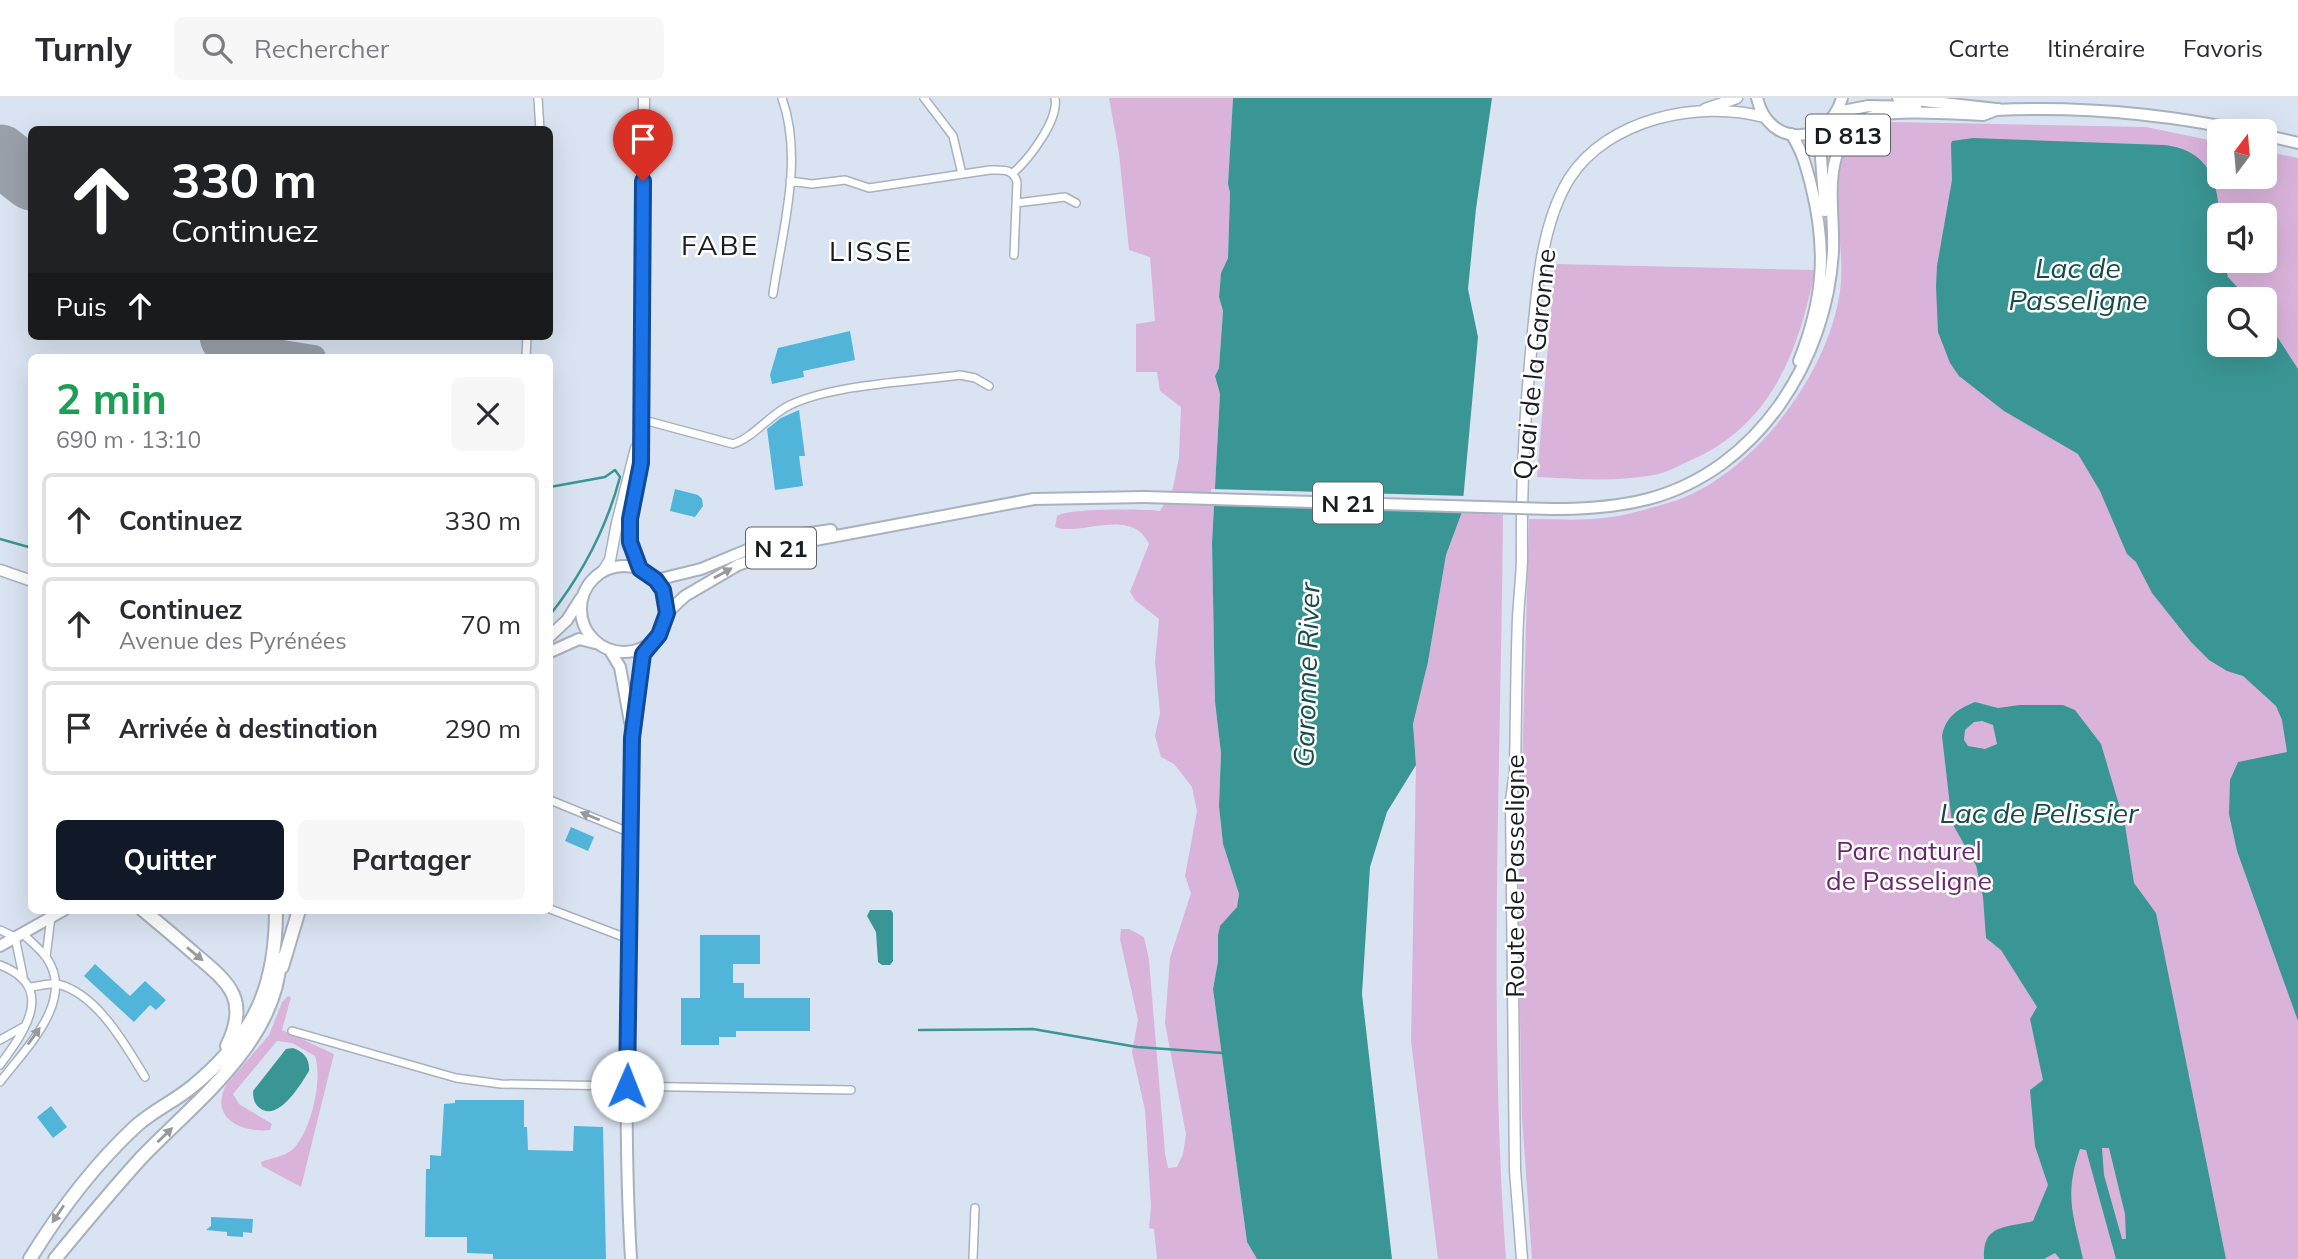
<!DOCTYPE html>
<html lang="fr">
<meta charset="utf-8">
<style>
:root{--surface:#fff;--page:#f7f7f7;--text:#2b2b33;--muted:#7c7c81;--line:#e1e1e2;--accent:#111827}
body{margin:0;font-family:Mulish,sans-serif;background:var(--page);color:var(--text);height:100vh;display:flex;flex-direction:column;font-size:26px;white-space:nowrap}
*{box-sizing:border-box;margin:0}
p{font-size:23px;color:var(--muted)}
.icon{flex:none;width:38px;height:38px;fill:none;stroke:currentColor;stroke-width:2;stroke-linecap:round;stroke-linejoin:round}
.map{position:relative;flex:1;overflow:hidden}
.drawer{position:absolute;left:28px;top:256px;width:525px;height:560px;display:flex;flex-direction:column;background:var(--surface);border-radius:10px;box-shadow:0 7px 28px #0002}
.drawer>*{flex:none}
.guide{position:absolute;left:28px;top:28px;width:525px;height:214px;border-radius:10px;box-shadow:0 7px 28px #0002;background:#202124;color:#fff;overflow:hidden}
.needle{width:46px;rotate:16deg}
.controls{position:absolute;left:2207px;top:21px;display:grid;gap:14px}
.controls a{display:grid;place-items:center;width:70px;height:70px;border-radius:10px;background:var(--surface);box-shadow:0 7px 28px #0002;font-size:35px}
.pin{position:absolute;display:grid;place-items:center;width:60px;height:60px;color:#fff;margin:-72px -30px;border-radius:50% 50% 50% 0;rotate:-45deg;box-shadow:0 0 7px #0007}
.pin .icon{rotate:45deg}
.me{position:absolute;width:77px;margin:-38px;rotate:1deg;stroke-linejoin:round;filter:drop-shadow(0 0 5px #0008)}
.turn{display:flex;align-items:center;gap:24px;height:147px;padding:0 28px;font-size:32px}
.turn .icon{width:91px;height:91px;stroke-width:2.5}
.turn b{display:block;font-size:49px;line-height:60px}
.then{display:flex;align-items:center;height:66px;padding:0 28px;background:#0003;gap:14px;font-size:26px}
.round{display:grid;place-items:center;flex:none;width:74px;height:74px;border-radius:10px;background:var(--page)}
.overview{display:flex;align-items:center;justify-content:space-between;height:119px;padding:0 28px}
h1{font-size:42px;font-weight:700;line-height:52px;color:#1e9e55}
.action{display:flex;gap:14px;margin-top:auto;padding:14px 28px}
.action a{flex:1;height:80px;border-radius:10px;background:var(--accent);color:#fff;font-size:28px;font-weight:700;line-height:80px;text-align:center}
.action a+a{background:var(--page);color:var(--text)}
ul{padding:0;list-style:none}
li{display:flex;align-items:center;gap:21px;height:94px;margin:0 14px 10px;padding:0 14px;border:4px solid var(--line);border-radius:10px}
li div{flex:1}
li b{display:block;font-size:26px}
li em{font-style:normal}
header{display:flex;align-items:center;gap:42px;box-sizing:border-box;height:98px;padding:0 35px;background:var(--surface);border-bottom:2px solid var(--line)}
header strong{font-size:33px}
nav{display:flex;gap:38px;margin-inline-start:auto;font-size:24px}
.search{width:490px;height:63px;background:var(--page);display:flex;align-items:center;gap:18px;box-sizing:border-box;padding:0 24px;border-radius:10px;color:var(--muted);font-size:26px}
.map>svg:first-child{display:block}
.green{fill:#dab3db;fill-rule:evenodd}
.water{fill:#3a9694;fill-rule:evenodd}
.pier{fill:#dae3f1}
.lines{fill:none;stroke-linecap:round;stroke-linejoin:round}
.stream{stroke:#3a9694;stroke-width:2.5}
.taxiway{stroke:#99a0aa;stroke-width:24}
.runway{stroke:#99a0aa;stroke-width:61}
.building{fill:#51b5da}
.street-casing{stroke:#a8b1be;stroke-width:10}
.secondary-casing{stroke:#a8b1be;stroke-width:13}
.primary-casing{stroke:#a8b1be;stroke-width:14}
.highway-casing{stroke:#a8b1be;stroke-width:16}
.street{stroke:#fff;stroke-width:7}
.secondary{stroke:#fff;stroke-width:10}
.primary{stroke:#fff;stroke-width:10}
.highway{stroke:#fff;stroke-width:12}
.primary-bridge-casing{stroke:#a8b1be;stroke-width:14;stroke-linecap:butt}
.primary-bridge{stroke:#fff;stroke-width:10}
.oneway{fill:#98999b}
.route-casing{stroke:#114b97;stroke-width:18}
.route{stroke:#1a73e8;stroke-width:12}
.labels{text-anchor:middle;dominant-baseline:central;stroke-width:5;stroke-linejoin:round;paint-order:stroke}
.shield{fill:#fff;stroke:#5e6064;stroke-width:2}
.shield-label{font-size:24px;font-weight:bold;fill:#191c21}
.street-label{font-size:26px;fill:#191c21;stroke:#fff}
.park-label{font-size:26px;fill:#6b2670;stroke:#fff}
.neighbourhood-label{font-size:28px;letter-spacing:2px;fill:#191c21;stroke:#fff}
.water-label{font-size:28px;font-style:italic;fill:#164b4a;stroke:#fff}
</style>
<header>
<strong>Turnly</strong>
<div class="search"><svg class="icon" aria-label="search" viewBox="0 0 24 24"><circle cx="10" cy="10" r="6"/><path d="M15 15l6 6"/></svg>Rechercher</div>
<nav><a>Carte</a><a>Itinéraire</a><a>Favoris</a></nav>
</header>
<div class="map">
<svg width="2298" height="1161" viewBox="0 0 2298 1161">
<rect width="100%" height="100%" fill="#dae3f1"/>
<!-- green -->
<path class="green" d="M 1109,0 L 1233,0 L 1228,86 L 1230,95 L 1228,160 L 1221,175 L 1219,199 L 1223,213 L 1219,270 L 1215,278 L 1220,296 L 1212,445 L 1215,604 L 1221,655 L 1219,708 L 1223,746 L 1239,796 L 1237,809 L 1218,837 L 1218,863 L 1213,891 L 1247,1144 L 1257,1161 L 1157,1161 L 1154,1131 L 1149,1130 L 1151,1109 L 1145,1012 L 1132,954 L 1138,922 L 1120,841 L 1121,831 L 1129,831 L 1144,839 L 1149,862 L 1165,1055 L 1168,1070 L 1177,1069 L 1183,1056 L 1186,1036 L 1165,925 L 1170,860 L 1191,795 L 1185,778 L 1197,713 L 1192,689 L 1174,666 L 1161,659 L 1155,638 L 1160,615 L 1155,564 L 1159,521 L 1135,502 L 1130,494 L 1149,446 C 1132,408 1078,439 1055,429 L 1057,418 C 1070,410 1142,411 1160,413 L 1173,390 L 1179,359 L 1181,309 L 1160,293 L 1157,274 L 1136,274 L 1136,226 L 1155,223 L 1150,159 L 1129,152 L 1119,55 Z
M 1892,24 L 2146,29 L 2219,44 L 2219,79 L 2264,79 L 2265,53 L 2298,60 L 2298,1161 L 1532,1161 L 1522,1019 L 1518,820 L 1529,421 C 1554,421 1579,423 1604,420 C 1625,418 1650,410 1671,404 C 1753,379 1835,269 1841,183 C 1844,149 1829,81 1843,51 C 1852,33 1875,29 1892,24 ZM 2219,117 L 2264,117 L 2264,163 L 2219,163 ZM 2219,201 L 2264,201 L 2264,247 L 2219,247 Z
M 1555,166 L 1815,172 C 1799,253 1771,329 1689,363 C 1678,368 1666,375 1654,377 C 1614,384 1576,381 1537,379 Z
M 1462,414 L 1503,417 C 1501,665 1488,913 1506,1161 L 1438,1161 L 1411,943 L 1416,667 L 1413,626 L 1428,564 L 1446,457 Z
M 288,898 L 291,899 L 282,932 L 334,956 L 301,1089 L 262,1068 L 261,1064 C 271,1060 283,1059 292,1052 C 311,1035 323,981 315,958 L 292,945 L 277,943 L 233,996 L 239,1006 L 272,1026 L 270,1032 C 241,1035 209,1020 226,987 L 269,937 L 282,904 Z"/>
<!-- water -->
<path class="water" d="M 1233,0 L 1492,0 L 1476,111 L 1468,191 L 1478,239 L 1462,414 L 1446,457 L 1428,564 L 1413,626 L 1416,667 L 1387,714 L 1370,769 L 1362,896 L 1392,1161 L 1257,1161 L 1247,1144 L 1213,891 L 1218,863 L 1218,837 L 1220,828 L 1237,809 L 1239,796 L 1223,746 L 1219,708 L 1221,655 L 1215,604 L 1212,445 L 1220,296 L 1215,278 L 1219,270 L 1223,213 L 1219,199 L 1221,175 L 1228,160 L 1230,95 L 1228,86 Z
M 1973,40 L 2164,47 C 2228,54 2219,114 2219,163 L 2224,163 L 2228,179 L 2248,201 L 2219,201 L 2219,247 L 2264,247 L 2265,220 L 2298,271 L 2298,923 L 2237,753 L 2229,716 L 2230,682 L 2238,664 L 2287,654 L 2282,622 L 2276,608 L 2243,578 L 2227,573 L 2209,562 L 2191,544 L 2152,495 L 2136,464 L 2127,456 L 2100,393 L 2078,356 L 2004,313 L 1959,278 L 1950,265 L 1938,234 L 1936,188 L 1937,168 L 1952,82 L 1951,46 L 1952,43 Z
M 1975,604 L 1998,610 L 2020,607 L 2063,607 L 2075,612 L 2101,646 L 2125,727 L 2134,785 L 2156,815 L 2226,1161 L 2116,1161 L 2086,1052 L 2080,1051 C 2064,1098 2073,1115 2083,1161 L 2060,1161 L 2055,1155 L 2044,1161 L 1984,1161 C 1982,1125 2007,1130 2033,1123 L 2048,1087 L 2035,1048 L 2030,992 L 2043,982 L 2030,921 L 2037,909 L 2001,852 L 1986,840 L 1983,799 L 1976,767 L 1952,725 L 1942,638 C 1946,618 1958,611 1975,604 ZM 1982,623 L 1993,627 L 1997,646 L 1985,651 L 1968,648 L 1964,642 L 1965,632 L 1974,624 ZM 2102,1050 L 2109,1050 L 2125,1116 L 2126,1141 L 2122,1141 L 2104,1077 Z
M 870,812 L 891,812 L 893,815 L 893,863 L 890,867 L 882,867 L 878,864 L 876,834 L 867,818 Z
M 293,950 C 304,954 310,961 309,973 C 301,986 281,1020 263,1012 C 255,1008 253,1002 253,993 L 286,951 Z"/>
<!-- pier -->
<path class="pier" d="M 1211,391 L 1467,398 L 1466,412 L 1210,405 Z"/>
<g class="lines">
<!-- stream -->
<path class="stream" d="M 550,389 L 605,379 L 615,372 L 620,379 C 606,432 583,475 550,517
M 0,441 L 32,450
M 919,932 L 1033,931 L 1137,949 L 1222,955"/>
<!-- taxiway -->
<path class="taxiway" d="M 232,239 L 252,249 L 314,259"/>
<!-- runway -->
<path class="runway" d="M 0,57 L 32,82
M 230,238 L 257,259"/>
</g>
<!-- building -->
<path class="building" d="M 850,233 L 855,262 L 803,273 L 804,279 L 772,286 L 770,277 L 778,250 Z
M 799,312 L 805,358 L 799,358 L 803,388 L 775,392 L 767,331 L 781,320 Z
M 675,391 L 698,397 L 702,401 L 703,408 L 695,419 L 670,413 Z
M 571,729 L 594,739 L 588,753 L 565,743 Z
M 700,837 L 760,837 L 760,866 L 733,866 L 733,885 L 744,885 L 744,900 L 810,900 L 810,933 L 736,933 L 736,939 L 719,939 L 719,947 L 681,947 L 681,900 L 700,900 Z
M 95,866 L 130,898 L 145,883 L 166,902 L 156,912 L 150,907 L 134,924 L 84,878 Z
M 455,1002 L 524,1002 L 524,1029 L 527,1029 L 528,1052 L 573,1053 L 574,1028 L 603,1029 L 606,1161 L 493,1161 L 493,1156 L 467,1155 L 467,1139 L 425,1139 L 426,1071 L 430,1071 L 430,1057 L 441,1058 L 444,1006 L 455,1005 Z
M 51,1008 L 67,1029 L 53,1040 L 37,1019 Z
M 211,1119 L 253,1121 L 252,1135 L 243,1134 L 243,1139 L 227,1138 L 227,1134 L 206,1132 L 211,1128 Z"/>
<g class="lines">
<defs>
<path id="street" d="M 538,0 L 540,32
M 924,0 L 953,38 L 962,76
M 1013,75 C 1029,61 1059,22 1055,0
M 790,83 L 812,86 L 845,82 L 869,90 L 990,72 C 1002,72 1013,70 1017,84 L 1014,157
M 1016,105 L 1065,99 L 1076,105
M 773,196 C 782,133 804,62 782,0
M 526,259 L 527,238
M 640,321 L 733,346 C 753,340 769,317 790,307 C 835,286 909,284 960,277 L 975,280 L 989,288
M 550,702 L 631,735
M 550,811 L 629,841
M 0,832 L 15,839 L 23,878
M 46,859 L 51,819
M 0,867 C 57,889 25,933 0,967
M 31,889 C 39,888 50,885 57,886 C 97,895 126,948 145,979
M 292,933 L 456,980 L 501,986 L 851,992
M 0,942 L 25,928
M 0,984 C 25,951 77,902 46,859 C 39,850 30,843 22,835
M 973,1161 L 975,1110"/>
<path id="secondary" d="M 1705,11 L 1737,0
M 640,471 C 619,423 640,406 641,362 C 644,241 643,121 644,0
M 0,472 L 32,483
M 603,473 L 610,462 L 617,425 L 636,350
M 1522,1161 L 1515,1072 L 1511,702 L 1515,674 C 1516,623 1516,571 1518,520 C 1519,499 1522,478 1522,457 C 1521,382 1525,309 1533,234 C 1538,183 1542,126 1569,81 C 1607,21 1699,1 1764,19"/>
<path id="primary" d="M 1757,0 C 1769,51 1828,48 1842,0
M 1898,0 L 1996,11
M 1995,12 C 2078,8 2165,16 2246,33
M 1838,14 L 1868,8 L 1916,9
M 1822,31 L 1821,60 L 1825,113
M 1791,36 C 1802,52 1806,68 1811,87 C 1827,151 1824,200 1799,263
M 2264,37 L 2298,45
M 1553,411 C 1585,411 1617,409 1648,401 C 1758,372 1827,262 1833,153 C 1835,108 1818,48 1866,21 C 1885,10 1958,16 1983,17 L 1999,11
M581 511a43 43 0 1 1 86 0a43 43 0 1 1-86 0Z
M 656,482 L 701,471 L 776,440 L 831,432
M 667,515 L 685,498 L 738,467 L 799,445 L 1034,401 L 1144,399
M 550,538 L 567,522 L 581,500
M 609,551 L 620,569 L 630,624
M 550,554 L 579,541 L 595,545
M 0,848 L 64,812
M 631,1161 C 623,1028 628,894 630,761 C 631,709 625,587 650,545"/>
<path id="highway" d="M 143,812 C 161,827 179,842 197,858 C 231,886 249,903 227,948
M 282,869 L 299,812
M 30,1161 C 60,1112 94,1067 136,1028 C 154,1012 175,1003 193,988 C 254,937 276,891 276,812
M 55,1161 C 83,1127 112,1092 142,1059 C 195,1004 276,944 280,861"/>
</defs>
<!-- street casing -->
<use href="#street" class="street-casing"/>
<!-- secondary casing -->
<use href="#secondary" class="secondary-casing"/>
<!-- primary casing -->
<use href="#primary" class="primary-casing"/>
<!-- highway casing -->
<use href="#highway" class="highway-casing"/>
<!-- street -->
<use href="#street" class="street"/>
<!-- secondary -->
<use href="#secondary" class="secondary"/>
<!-- primary -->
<use href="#primary" class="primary"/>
<!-- highway -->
<use href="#highway" class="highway"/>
<defs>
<path id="primary-bridge" d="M 1144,399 L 1553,411"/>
</defs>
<!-- primary-bridge casing -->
<use href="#primary-bridge" class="primary-bridge-casing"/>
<!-- primary-bridge -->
<use href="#primary-bridge" class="primary-bridge"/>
</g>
<!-- one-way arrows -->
<defs><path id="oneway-solid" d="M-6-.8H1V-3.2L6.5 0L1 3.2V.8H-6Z" transform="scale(1.75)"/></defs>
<g class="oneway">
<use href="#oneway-solid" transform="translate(723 475) rotate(-29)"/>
<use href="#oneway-solid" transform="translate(590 718) rotate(-158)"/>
<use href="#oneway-solid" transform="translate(195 856) rotate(40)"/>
<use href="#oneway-solid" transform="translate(34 938) rotate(-54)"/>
<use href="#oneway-solid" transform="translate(165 1037) rotate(-44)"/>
<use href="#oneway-solid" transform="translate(58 1116) rotate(124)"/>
</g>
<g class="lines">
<defs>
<path id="route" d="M 627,988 L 632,640 L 643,556 L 659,537 L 667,515 L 663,492 L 656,482 L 640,471 L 630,444 L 630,421 L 641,365 L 643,83"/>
</defs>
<!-- route casing -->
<use href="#route" class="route-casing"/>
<!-- route -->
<use href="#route" class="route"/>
</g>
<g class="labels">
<!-- shield labels -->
<g class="shield">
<rect x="1806" y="16.5" width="84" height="41" rx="5"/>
<rect x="1313" y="384.5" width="70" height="41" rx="5"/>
<rect x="746" y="429.5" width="70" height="41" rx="5"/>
</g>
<g class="shield-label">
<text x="1848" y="37">D 813</text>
<text x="1348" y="405">N 21</text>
<text x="781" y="450">N 21</text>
</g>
<!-- street labels -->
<g class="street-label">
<text transform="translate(1534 266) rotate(-84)">Quai de la Garonne</text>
<text transform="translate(1514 778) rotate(-90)">Route de Passeligne</text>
</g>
<!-- park labels -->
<g class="park-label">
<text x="1909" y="752">Parc naturel<tspan x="1909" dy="30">de Passeligne</tspan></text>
</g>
<!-- neighbourhood labels -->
<g class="neighbourhood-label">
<text x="720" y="146">FABE</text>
<text x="871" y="152">LISSE</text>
</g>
<!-- water labels -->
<g class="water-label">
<text x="2078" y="169">Lac de<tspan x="2078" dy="32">Passeligne</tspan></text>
<text transform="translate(1306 577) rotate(-88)">Garonne River</text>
<text x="2039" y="714">Lac de Pelissier</text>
</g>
</g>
</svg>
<div class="controls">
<a><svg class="needle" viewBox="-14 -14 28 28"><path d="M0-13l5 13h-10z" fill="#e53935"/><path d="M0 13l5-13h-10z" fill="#7c7c81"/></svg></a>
<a><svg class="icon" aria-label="sound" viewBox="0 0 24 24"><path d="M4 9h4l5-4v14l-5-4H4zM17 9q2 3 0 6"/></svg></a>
<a><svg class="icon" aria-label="search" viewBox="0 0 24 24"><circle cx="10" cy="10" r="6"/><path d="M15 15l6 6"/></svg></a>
</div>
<div class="pin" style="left:643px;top:83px;background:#d93025"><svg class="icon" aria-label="arrive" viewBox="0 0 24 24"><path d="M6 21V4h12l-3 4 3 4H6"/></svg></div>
<svg class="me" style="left:627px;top:988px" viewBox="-20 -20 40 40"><circle r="19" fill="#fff"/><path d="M0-13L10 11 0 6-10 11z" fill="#1a73e8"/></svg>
<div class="guide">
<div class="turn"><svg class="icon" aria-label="ahead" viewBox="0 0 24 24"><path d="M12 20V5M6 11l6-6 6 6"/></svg><div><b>330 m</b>Continuez</div></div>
<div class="then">Puis<svg class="icon" aria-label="ahead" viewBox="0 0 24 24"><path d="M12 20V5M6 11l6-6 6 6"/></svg></div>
</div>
<section class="drawer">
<div class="overview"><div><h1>2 min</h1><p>690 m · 13:10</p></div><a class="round"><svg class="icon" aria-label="close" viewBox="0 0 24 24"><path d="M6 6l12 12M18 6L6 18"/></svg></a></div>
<ul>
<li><svg class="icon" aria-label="ahead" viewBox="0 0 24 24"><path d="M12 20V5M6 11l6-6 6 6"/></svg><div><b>Continuez</b></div><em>330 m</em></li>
<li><svg class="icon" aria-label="ahead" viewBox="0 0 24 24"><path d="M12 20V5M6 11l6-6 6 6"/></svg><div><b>Continuez</b><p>Avenue des Pyrénées</p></div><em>70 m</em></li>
<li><svg class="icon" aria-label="arrive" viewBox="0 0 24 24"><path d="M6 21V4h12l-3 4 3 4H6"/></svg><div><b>Arrivée à destination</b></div><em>290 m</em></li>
</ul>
<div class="action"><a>Quitter</a><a>Partager</a></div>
</section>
</div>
